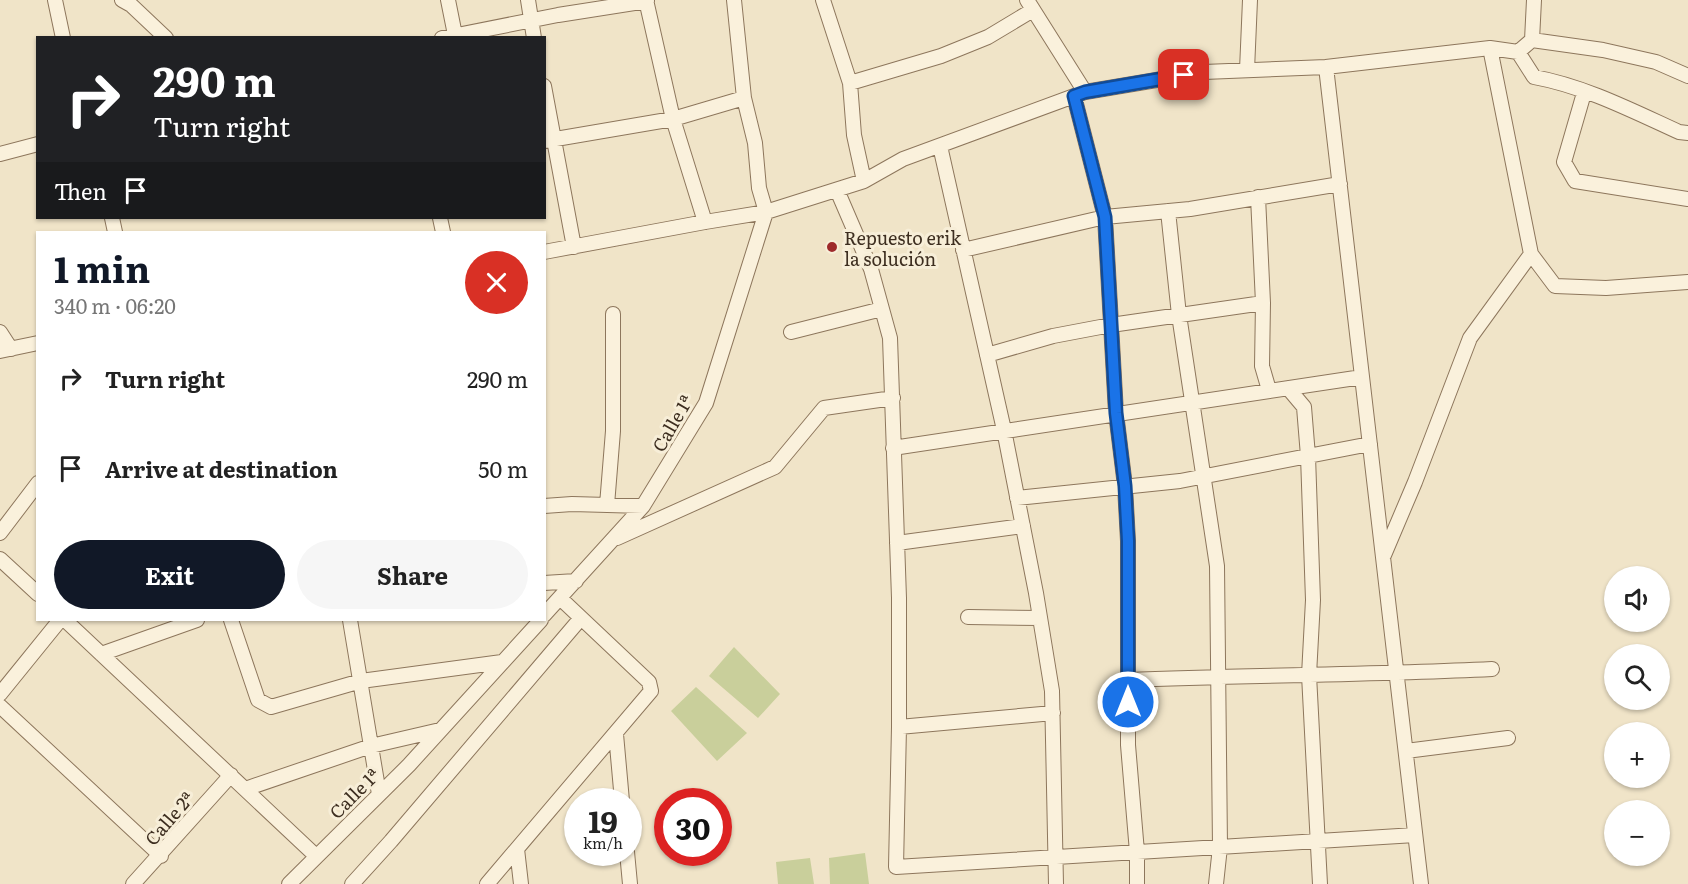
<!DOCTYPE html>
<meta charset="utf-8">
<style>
:root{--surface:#fff;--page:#f6f6f6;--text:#222;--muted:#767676;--accent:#111827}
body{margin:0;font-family:Literata,serif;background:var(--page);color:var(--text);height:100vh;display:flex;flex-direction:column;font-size:22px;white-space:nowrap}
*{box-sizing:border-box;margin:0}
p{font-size:20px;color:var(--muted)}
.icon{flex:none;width:33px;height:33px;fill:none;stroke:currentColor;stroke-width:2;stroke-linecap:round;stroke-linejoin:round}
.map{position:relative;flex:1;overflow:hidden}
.panel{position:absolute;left:36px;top:231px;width:510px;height:390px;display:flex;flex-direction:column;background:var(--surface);border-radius:0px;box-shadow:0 2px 4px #0004}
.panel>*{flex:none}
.banner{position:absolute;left:36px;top:36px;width:510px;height:183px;border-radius:0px;box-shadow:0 2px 4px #0004;background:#202124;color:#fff;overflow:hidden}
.buttons{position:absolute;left:1604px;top:566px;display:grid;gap:12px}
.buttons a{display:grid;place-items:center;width:66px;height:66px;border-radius:50%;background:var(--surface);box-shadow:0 2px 4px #0004;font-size:30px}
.speed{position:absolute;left:564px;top:788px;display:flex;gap:12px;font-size:30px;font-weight:700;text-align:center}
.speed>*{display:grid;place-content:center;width:78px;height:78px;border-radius:50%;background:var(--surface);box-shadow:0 2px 4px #0004;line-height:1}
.speed small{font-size:15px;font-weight:400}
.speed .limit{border:9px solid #d22;background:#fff;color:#111}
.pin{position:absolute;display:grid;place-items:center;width:51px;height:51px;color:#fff;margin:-26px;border-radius:12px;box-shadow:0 3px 9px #0006}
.me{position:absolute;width:66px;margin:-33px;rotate:0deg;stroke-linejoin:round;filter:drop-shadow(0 0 4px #0008)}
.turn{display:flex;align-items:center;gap:21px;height:126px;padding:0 18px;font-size:27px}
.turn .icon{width:78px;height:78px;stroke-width:2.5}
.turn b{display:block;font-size:42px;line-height:51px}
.then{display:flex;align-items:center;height:57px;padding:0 18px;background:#0003;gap:12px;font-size:22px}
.round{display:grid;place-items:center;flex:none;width:63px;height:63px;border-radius:32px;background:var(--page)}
.overview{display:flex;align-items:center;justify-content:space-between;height:102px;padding:0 18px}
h1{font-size:36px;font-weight:700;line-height:45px;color:var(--accent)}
.button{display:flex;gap:12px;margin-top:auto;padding:12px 18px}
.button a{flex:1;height:69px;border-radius:36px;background:var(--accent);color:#fff;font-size:24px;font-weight:700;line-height:69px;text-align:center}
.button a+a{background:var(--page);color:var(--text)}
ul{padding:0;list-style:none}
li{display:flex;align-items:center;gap:18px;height:90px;padding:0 18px}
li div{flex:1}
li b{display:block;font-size:22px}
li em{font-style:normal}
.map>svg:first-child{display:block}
.green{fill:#c9cf9b}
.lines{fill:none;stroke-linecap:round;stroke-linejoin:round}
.street-casing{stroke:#8d765c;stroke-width:16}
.street{stroke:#faf1dc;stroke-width:14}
.route-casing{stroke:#114b97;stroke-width:15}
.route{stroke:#1a73e8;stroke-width:10}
.poi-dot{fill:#9e2a2b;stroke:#f7eed8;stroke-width:2}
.labels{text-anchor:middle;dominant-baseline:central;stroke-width:6;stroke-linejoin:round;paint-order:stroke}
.poi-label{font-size:18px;fill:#3d2e20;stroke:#f7eed8;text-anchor:start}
.street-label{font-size:18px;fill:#3d2e20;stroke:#f7eed8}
</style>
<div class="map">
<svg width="1688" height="884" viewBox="0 0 1688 884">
<rect width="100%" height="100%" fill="#f0e4c8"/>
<!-- green -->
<path class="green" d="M 734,647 L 780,694 L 758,718 L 709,676 Z
M 696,687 L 747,733 L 717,761 L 671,711 Z
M 865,853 L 869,884 L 830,884 L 829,858 Z
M 810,858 L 814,884 L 778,884 L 776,862 Z"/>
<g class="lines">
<defs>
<path id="street" d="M 55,0 L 63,38
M 122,0 L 131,5 L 166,38
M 448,0 L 455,35
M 528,0 L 534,38
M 646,0 L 673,119 L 705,222
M 823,0 L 850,83
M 1027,0 L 1085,92
M 442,38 L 558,15 L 647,1
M 1532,40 L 1603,50 L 1656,62 L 1688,76
M 1490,48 L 1531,254 L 1555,286 L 1606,288 L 1688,282
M 1518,52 L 1534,77 C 1584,86 1633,111 1679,132 L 1688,133
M 1326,67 L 1421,884
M 1247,70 L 1250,0
M 544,86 L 574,247
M 1584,93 L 1564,162 L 1575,181 L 1688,199
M 1074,96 L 1105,217 L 1116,413 L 1125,486 L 1128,541 L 1128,745 L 1137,852 L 1137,884
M 544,141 L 673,119 L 744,98
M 940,146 L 1004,430 L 1036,593 L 1052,691 L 1056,884
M 0,154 L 38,144
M 864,181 L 854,135 L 850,83 L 941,56 L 988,37 L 1033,10
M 837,190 L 871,269 L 890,338 L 899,598 L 899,727 L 896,867 L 1415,835
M 1258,197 L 1263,303 L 1262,366 L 1269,390
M 1168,211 L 1179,315 L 1217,566 L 1220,847 L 1216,884
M 112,218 L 115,232
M 440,218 L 443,232
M 963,250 L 1105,217 L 1190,209 L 1340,184
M 544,252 L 705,222 L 766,212 L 864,181 L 903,159 L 1085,92 L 1204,72 L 1326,67 L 1490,48 L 1518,52 L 1532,40 L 1534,0
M 0,332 L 11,349
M 791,332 L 882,309
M 0,351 L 38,343
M 987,355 L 1053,336 L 1111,325 L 1263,303
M 1288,388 L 1304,407 L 1308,456 L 1313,600 L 1309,675 L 1320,884
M 893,448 L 1362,377
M 1017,498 L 1180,481 L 1370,444
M 607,505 L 613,431 L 613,314
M 544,506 L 572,504 L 643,506
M 0,533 L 38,483
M 617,538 L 775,467 L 824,408 L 893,398
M 897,543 L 1023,526
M 1384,555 L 1415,482 L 1470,338 L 1531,254
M 0,559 L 38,594
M 544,583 L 576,581
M 544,615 L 643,506 L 706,403 L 766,212 L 759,188 L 755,143 L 744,98 L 734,0
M 968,617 L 1040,618
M 65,620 L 316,856
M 231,620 L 258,700 L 271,707 L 361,681 L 502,662
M 350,620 L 379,794
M 101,654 L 197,620
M 1128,680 C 1249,675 1371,675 1492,669
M 0,694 L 60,620
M 0,706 L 161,856
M 899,727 L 1053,713
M 616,734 L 622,801
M 1406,751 L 1508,738
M 245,789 L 371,746 L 440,730
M 517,849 L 521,884
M 627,852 L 630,884
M 133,884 L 231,775
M 289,884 L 409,765 L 541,620
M 352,884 L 391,841 L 581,618
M 487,884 L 651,691 L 649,682 L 560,598"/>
</defs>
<!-- street casing -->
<use href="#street" class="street-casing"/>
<!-- street -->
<use href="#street" class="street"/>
</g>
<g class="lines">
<defs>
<path id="route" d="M 1128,702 L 1128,541 L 1125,486 L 1116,413 L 1105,217 L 1074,96 L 1085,92 L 1184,75"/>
</defs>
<!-- route casing -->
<use href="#route" class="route-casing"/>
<!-- route -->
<use href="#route" class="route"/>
</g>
<!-- markers -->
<circle class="poi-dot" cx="832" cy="247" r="6"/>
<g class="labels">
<!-- poi labels -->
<g class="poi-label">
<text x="844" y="237">Repuesto erik<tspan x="844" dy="21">la solución</tspan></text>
</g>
<!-- street labels -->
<g class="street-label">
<text transform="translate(672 423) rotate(-60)">Calle 1ª</text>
<text transform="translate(354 793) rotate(-45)">Calle 1ª</text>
<text transform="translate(169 818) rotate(-49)">Calle 2ª</text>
</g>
</g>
</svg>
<div class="buttons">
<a><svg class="icon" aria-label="sound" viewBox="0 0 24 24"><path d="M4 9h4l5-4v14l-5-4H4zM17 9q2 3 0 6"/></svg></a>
<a><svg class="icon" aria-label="search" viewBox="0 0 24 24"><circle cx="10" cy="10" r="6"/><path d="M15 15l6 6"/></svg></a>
<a>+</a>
<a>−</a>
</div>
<div class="speed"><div>19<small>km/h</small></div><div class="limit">30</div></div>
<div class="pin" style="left:1184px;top:75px;background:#d93025"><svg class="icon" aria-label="arrive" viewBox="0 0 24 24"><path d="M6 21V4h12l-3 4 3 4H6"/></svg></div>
<svg class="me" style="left:1128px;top:702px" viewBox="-20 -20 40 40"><circle r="17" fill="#1a73e8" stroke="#fff" stroke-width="3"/><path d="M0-11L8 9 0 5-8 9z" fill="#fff"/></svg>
<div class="banner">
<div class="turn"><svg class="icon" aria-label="right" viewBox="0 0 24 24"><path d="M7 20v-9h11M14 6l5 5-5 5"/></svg><div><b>290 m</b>Turn right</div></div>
<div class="then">Then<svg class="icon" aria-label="arrive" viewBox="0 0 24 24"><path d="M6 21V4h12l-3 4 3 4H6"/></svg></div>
</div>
<section class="panel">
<div class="overview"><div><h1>1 min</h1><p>340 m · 06:20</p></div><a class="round" style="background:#d93025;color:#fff"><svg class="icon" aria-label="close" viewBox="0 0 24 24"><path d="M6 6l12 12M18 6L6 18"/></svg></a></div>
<ul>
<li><svg class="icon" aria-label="right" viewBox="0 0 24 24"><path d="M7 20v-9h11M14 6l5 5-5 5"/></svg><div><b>Turn right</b></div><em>290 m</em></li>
<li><svg class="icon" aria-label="arrive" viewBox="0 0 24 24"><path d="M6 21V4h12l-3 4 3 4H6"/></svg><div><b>Arrive at destination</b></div><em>50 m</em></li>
</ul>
<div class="button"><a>Exit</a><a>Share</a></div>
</section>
</div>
